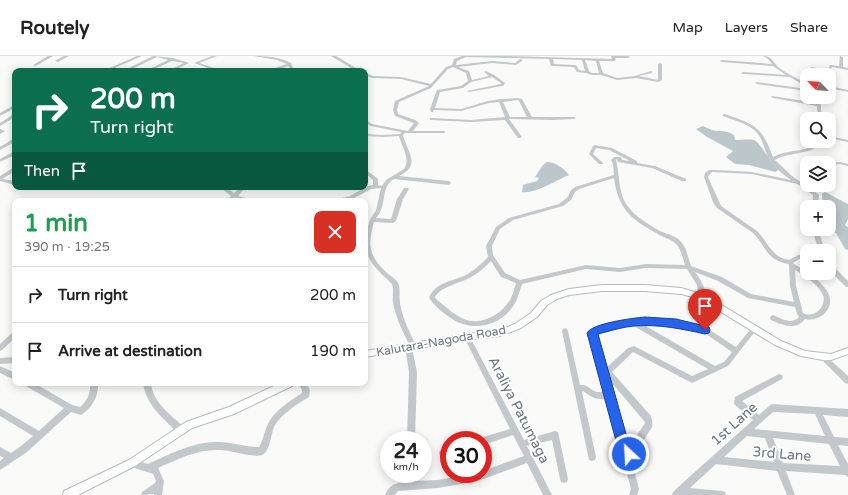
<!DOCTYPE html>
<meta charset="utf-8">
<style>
:root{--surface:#fff;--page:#f2f2f2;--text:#222;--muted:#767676;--line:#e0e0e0}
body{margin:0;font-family:"Varela Round",sans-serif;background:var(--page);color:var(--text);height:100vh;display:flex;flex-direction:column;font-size:15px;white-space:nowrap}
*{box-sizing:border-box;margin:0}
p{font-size:13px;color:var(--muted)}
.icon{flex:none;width:22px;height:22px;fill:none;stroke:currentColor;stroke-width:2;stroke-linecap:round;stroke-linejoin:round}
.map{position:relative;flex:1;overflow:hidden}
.panel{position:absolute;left:12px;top:142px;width:356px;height:188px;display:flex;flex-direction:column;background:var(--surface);border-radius:8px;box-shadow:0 2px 10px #0003}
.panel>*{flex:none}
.banner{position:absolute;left:12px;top:12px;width:356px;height:122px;border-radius:8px;box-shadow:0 2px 10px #0003;background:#0b6e4f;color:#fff;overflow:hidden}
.needle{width:26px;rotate:295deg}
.controls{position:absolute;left:800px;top:12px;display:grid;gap:8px}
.controls a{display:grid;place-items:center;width:36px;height:36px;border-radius:8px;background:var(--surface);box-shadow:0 2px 10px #0003;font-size:20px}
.speed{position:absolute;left:380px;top:375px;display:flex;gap:8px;font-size:20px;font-weight:700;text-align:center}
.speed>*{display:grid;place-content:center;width:52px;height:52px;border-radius:50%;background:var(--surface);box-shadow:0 2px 10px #0003;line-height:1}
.speed small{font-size:10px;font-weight:400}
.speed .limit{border:6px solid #d22;background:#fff;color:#111}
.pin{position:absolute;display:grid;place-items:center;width:34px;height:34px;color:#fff;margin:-41px -17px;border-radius:50% 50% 50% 0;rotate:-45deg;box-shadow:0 0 4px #0007}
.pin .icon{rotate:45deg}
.me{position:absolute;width:44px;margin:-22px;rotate:335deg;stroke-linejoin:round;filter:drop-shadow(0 0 3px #0008)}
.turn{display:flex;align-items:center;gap:14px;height:84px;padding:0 12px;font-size:18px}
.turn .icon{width:52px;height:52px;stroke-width:2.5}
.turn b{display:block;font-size:28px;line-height:34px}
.then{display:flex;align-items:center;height:38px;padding:0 12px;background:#0003;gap:8px;font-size:15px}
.round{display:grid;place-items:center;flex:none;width:42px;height:42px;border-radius:8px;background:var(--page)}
.summary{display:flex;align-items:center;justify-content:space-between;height:68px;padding:0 12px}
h1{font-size:24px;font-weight:700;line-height:30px;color:#1e9e55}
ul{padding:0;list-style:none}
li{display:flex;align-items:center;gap:12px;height:56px;padding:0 12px;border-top:1px solid var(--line)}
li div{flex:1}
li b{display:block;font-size:15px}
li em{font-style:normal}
header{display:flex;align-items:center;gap:24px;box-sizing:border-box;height:56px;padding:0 20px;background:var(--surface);border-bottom:1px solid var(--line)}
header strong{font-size:19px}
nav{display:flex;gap:22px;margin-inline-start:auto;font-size:14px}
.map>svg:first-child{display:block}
.water{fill:#bbc7cb}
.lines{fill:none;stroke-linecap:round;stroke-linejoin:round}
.major-casing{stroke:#b5babe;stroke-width:2}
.minor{fill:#c3c8cc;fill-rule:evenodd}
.major{fill:#fff;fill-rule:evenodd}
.route{fill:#2563eb;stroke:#184099}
.labels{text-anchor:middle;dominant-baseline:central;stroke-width:4;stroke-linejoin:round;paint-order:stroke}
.street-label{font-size:12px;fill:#657683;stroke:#fff}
.near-street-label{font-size:14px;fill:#657683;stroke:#fff}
</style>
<header>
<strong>Routely</strong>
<nav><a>Map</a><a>Layers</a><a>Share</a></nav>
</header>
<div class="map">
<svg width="848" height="439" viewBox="0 0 848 439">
<rect width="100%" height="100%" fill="#fafaf8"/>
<!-- water -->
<path class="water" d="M 703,70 C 708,72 713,75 717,75 C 724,75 727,75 734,79 L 735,84 C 740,84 750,83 754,84 C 761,87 771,108 779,114 L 775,116 L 749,109 L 735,108 L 726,101 L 733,95 L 707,81 L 696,73 Z
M 547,106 C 555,106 564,112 569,119 C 557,124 535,138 522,136 L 523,129 L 537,125 L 539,122 L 535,121 L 543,109 Z
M 825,136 L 848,148 L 848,163 L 845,169 L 848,171 L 848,194 L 845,193 L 836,177 L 824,173 L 829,173 L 829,151 L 823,151 L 822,138 Z"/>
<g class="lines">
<defs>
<path id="major" d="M 602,229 L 645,229 L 681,232 L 705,239 L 781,285 L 805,295 L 831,298 L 848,292 L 848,298 L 831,304 L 823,304 L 801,300 L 775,289 L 700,243 L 681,238 L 645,235 L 602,235 L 569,239 L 557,243 L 547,249 L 537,261 L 521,272 L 500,280 L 467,284 L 365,301 L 365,295 L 467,278 L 500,274 L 515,268 L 531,257 L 541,245 L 551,239 L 569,233 Z
M 280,327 L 293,327 L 292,330 L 234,358 L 192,372 L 135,410 L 78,439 L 63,439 L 64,435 L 129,404 L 186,366 L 229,351 Z"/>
</defs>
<!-- major casing -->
<use href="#major" class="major-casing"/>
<!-- minor -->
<path class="minor" d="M 48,0 L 53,0 L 36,10 L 33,9 Z
M 64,0 L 69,0 L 58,6 L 55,5 Z
M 137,0 L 142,0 L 108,15 L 103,15 Z
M 153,0 L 173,2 L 189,7 L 173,15 L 168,15 L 184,7 L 172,5 L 150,15 L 145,15 L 168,4 L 157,1 L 128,15 L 123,15 Z
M 212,0 L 217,0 L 199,7 L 223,15 L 217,15 L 194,7 Z
M 254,0 C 267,0 280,1 291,7 L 293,12 L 299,15 L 290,14 L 289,10 L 272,15 L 266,15 L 287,8 L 277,4 Z
M 331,0 L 336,0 L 361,15 L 356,15 Z
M 462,0 L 504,0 L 612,3 L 611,0 L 628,0 L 630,1 L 629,2 L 615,2 L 616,4 L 614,5 L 599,5 L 603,17 L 617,22 L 635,20 L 651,15 L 652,15 L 652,17 L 639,20 L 658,24 L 658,8 L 660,7 L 662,8 L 662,24 L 658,26 L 636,22 L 617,24 L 601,19 L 592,19 L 586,17 L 577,16 L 574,11 L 551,10 L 549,3 L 466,1 L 457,5 L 456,9 L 492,5 L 515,7 L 520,3 L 523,4 L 516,9 L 492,7 L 458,11 L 469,15 L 472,24 L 489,20 L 484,16 L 486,15 L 494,19 L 505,27 L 503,30 L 502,30 L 469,36 L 467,35 L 501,28 L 501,27 L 492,21 L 471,26 L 463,32 L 440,36 L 435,52 L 461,53 L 488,45 L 500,43 L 502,43 L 518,42 L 522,43 L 532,61 L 574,61 L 576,62 L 574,63 L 553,64 L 509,63 L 522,81 L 520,82 L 518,82 L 505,64 L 471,66 L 430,64 L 430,62 L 431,62 L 471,64 L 505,61 L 499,46 L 489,47 L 461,55 L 434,54 L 433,56 L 431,56 L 430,53 L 437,34 L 461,30 L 468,25 L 466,17 L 453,11 L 448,13 L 431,32 L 399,46 L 397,54 L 398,58 L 415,64 L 419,67 L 413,75 L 444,75 L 446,76 L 444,77 L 405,77 L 403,79 C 407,96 422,109 399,120 L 449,125 L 451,127 L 449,129 L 394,123 C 382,130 386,142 381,154 C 380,157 378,160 376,162 L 391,163 L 397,143 L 404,132 L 408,132 L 409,133 L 403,143 L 396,165 L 393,167 L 374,166 C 367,191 369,200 388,218 C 392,221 397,224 399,229 C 400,235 399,241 400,247 C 402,262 410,276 416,290 L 415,292 L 412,292 L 417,316 L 415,384 L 407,384 L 409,316 L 405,291 L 406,289 L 409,288 C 402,275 396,261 393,247 C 392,241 394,234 392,228 C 372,209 358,197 369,167 C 370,162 374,158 376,154 C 378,147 379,139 381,132 L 371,133 L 354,142 L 343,145 L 333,145 L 334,144 L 350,140 L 368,130 L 373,129 L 373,124 L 365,117 L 365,113 L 378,123 L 378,129 L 382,130 L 386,124 L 404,113 C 411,102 402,92 399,80 L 382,81 L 365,80 L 365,78 L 382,79 L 400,78 L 401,76 L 371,70 L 365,67 L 365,64 L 372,68 L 408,75 L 414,67 L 395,60 L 393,54 L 395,45 L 429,30 L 401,23 L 372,22 L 365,19 L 365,17 L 373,20 L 401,21 L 431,28 L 446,11 L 452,9 L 454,3 ZM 553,3 L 582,4 L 585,15 L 579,14 L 576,9 L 575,9 L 554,8 ZM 585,4 L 596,5 L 599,17 L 592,17 L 589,15 ZM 518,44 L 519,45 L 527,61 L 510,61 L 503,46 Z
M 763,0 C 772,0 773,6 778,11 C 785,17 799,23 807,28 L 807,31 L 790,21 L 743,18 L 741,17 L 743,16 L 786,19 L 773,10 L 722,6 L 720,5 L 722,4 L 772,8 L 768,3 Z
M 840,0 L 843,1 L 843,11 L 848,12 L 848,14 L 832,11 L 829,19 L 825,19 L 827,16 L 814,13 L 814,19 L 810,19 L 811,11 L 828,14 L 830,9 L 839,10 Z
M 756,26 L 807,33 L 807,35 L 757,28 L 755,27 Z
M 829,30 L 848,34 L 848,36 L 829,32 Z
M 772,40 L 817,47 L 816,41 L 820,41 L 822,63 L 818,63 L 817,50 L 773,42 L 771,41 Z
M 14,49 L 15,49 L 15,52 L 0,60 L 0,57 Z
M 14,58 L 15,58 L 15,61 L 0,70 L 0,67 Z
M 723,58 L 725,58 C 756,69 761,70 773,101 C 787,93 808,97 819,85 L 823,85 C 812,100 790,95 775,104 L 792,120 L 818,138 L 819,139 L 818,151 L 812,151 L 813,139 L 797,128 L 752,118 L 712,116 L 709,119 L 708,121 L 721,150 L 757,175 C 769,187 771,201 789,204 L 798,199 L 807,198 L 807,202 L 801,202 L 793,207 C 806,216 844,236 825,257 C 820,262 812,265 805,263 C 796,275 782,269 771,264 L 770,262 L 771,260 L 773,259 C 782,263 792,269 799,261 L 797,258 L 795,251 L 748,242 L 718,225 L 695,216 C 701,224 707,233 704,243 L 700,243 L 697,229 L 687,213 L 646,212 L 620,216 L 586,213 L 522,228 C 519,237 517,246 511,253 C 495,273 468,275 449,261 C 441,255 433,249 429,241 C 438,225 451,226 466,219 C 475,214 481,208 488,201 L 486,190 L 496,171 L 509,162 L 559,148 L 567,142 L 571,134 L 575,131 L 614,119 L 613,108 L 611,104 L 614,101 L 621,101 L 622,104 L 630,105 L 609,94 L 596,92 L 593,98 L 603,107 L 603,108 L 599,108 L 589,98 L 593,90 L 595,89 L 612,92 L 637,105 L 637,107 L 655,110 L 686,123 L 686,125 L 682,125 L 652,112 L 618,106 L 617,103 L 616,104 L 617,108 C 619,119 619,131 623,142 C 629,157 646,167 660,175 C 667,178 677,180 682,187 C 687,193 688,202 691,210 L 722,221 L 751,238 L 794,246 L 790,230 L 789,209 L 788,208 C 766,204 767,191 753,177 L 717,152 L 713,146 L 704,121 L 705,117 L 709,114 L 717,114 L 752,116 L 791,124 C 784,119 775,112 770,105 C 764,95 764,82 754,74 C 746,67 733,64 723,60 ZM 614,122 C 618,153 632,164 658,178 C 664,182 672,183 677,189 C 681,194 683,202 685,209 L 646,208 L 620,212 L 586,209 L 520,224 L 505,217 L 493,199 L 492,190 L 500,173 L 513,164 L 563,150 L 571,144 L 575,136 L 579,133 ZM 491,205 L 501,221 L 516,227 C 514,233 513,239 510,244 C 501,259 481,270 464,263 C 454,259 445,250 436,243 L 435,241 C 443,229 459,228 471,221 C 479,217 485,211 491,205 ZM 795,214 C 805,220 818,228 823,239 C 827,251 814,263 803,257 L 796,230 Z
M 0,73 L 5,75 L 0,78 Z
M 829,80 L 848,84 L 848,86 L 829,82 Z
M 13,83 L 15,83 L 15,86 L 0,94 L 0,91 Z
M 13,96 L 15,96 L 15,99 L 0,106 L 0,103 Z
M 840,106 L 848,108 L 848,110 L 840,108 L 829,109 L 829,107 L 827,107 Z
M 13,112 L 15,112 L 15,115 L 2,123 L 15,125 L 15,129 L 0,125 L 0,120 Z
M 220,131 L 225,131 L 234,137 L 241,131 L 246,131 L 238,140 L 254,144 L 255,145 L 245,145 L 235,142 L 232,145 L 226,145 L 231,140 Z
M 315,142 L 319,145 L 313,145 L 313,143 Z
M 812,173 L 818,173 L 825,195 L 819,195 Z
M 829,208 L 831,208 L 848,225 L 848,231 L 846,231 L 829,214 Z
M 633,263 L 676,264 L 705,271 L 736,291 L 752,271 L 754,270 L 756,271 L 757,273 L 728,310 L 692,327 L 633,296 L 612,316 L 651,360 C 652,364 653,367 652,371 L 633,401 L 631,402 L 639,433 L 637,439 L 629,439 L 631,433 L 622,399 L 606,343 C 596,344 591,341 583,335 L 582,336 L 596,401 L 595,404 L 592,405 L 589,404 L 562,275 L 563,273 L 565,272 L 567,273 L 568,275 L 580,329 C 588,328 590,334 597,336 C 599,336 602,336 604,336 L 589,277 L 590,275 L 595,272 ZM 632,269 L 708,313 L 692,320 L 634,290 L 628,292 L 605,313 L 596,278 ZM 644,269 L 676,270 L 703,276 L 732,296 L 724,306 L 715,310 ZM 607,321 L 644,365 L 645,367 L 628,393 Z
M 15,275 L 15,282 L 2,294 L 0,295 L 0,288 L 13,276 Z
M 467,278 L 469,279 L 524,384 L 555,375 L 558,376 L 568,423 L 567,426 L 564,427 L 561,426 L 560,423 L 552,384 L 527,390 L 552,439 L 543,439 L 527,407 L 478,425 L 438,432 L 398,435 L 395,439 L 385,439 C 390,428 395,427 406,426 L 406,418 L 414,418 L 414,425 L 438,424 L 471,418 L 483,418 L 483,415 L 524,400 L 513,379 L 483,389 L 483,384 L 479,384 L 480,382 L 483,381 L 510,373 L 464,281 L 465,279 Z
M 823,298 L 825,299 L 848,320 L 848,328 L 845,327 L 821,303 L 820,301 L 821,299 Z
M 15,301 L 15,307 L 0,308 L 0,302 Z
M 0,310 L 15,317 L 15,324 L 0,317 Z
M 779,318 L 782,319 L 783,321 L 782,323 L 742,345 L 759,359 L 769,350 L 772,348 L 848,353 L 848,361 L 823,359 L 834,381 L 848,382 L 848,390 L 838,389 L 848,408 L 848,421 L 845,419 L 786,415 L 795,439 L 787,439 L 777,415 L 716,408 L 690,432 L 722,435 L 725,436 L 726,439 L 672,439 L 673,436 L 677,432 L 753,364 L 735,349 L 734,347 L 735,341 ZM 773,356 L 815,358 L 825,380 L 754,373 ZM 747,380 L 765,382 L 774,406 L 724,401 ZM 773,382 L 829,388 L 840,410 L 783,407 Z
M 23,327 L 34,327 L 72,349 L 80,351 C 87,345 91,337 90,327 L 98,327 C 99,339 92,353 81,359 L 71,356 L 27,396 L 0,414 L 0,405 L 4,402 L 0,400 L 0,391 L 11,397 L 21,390 L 33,380 L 0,360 L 0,352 L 39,375 L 64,352 L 24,329 Z
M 143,327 L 151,327 C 153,347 170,358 184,371 L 185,374 L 184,377 L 181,378 L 178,377 C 163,362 146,349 143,327 Z
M 298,327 L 306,327 L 310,334 L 309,341 C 296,349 281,358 274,371 C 271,378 270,396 262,399 C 253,402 230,394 220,394 C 198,393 178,403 158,412 L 164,425 L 162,439 L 154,439 L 154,438 L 141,439 L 142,436 L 155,427 L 156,425 L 153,418 L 129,410 L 128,407 L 129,404 L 132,403 L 148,408 C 170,398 194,385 219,386 C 232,386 245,391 259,391 C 263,385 264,377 267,370 C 274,354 289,346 302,337 L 302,334 Z
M 449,391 L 449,399 L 443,401 L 440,400 L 439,397 L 440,394 Z"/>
<!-- major -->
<use href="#major" class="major"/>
</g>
<!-- route -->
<path class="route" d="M 645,261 L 676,263 L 705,270 L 709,271 L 710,274 L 709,277 L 705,278 C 682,273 659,268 634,270 C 622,271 610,275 598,278 L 630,392 L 633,394 L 635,398 L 633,403 L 629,404 L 621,400 L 619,396 L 587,277 C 592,267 634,262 645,261 Z"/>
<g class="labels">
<!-- street labels -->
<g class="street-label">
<text transform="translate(441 285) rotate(-10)">Kalutara-Nagoda Road</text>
</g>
<!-- near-street labels -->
<g class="near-street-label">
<text transform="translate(519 354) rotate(63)">Araliya Patumaga</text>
<text transform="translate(734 368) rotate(-42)">1st Lane</text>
<text transform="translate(782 398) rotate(5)">3rd Lane</text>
</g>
</g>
</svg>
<div class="controls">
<a><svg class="needle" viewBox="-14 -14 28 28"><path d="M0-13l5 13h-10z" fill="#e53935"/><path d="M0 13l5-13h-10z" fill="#767676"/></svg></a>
<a><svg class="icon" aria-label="search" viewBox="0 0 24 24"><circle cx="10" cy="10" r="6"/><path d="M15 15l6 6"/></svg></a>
<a><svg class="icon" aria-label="layers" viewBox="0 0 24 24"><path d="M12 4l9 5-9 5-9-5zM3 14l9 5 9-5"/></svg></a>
<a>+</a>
<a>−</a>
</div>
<div class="speed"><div>24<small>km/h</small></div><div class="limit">30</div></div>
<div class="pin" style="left:705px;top:274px;background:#d93025"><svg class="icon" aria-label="arrive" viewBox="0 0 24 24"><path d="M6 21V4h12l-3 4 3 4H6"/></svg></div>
<svg class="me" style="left:629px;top:398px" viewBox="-20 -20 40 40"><circle r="17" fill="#2563eb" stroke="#fff" stroke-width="3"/><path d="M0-11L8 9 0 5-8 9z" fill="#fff"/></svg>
<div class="banner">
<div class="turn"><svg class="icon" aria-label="right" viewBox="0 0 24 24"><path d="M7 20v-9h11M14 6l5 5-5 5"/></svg><div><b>200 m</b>Turn right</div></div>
<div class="then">Then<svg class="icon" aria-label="arrive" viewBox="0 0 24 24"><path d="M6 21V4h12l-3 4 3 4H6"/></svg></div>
</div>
<section class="panel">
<div class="summary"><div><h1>1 min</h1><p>390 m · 19:25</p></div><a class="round" style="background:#d93025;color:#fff"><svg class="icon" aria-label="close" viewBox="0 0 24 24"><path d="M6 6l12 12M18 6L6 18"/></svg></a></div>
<ul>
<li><svg class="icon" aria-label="right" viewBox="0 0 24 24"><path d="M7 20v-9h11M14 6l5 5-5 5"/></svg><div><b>Turn right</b></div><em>200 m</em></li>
<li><svg class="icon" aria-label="arrive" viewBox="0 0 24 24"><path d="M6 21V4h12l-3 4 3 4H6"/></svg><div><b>Arrive at destination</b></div><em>190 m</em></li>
</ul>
</section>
</div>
